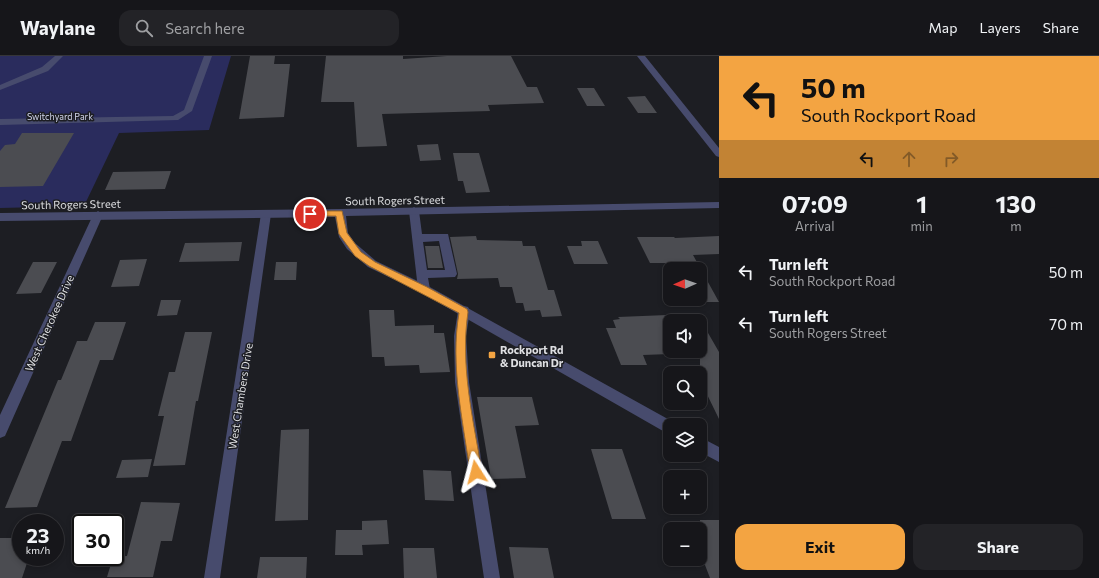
<!DOCTYPE html>
<meta charset="utf-8">
<style>
:root{--surface:#16161a;--page:#232327;--text:#f1f3f6;--muted:#9e9fa2;--line:#353539;--accent:#f3a442}
body{margin:0;font-family:Commissioner,sans-serif;background:var(--page);color:var(--text);height:100vh;display:flex;flex-direction:column;font-size:15px;white-space:nowrap}
*{box-sizing:border-box;margin:0}
p{font-size:13px;color:var(--muted)}
.icon{flex:none;width:22px;height:22px;fill:none;stroke:currentColor;stroke-width:2;stroke-linecap:round;stroke-linejoin:round}
.map{position:relative;flex:1;overflow:hidden}
.side{display:flex;flex-direction:column;background:var(--surface);width:380px}
.side>*{flex:none}
.guide{background:#f3a442;color:#111;overflow:hidden}
.needle{width:26px;rotate:268deg}
.tools{position:absolute;left:663px;top:206px;display:grid;gap:8px}
.tools a{display:grid;place-items:center;width:44px;height:44px;border-radius:8px;background:var(--surface);box-shadow:0 2px 6px #0003,0 0 0 1px var(--line);font-size:20px}
.speed{position:absolute;left:12px;top:458px;display:flex;gap:8px;font-size:20px;font-weight:700;text-align:center}
.speed>*{display:grid;place-content:center;width:52px;height:52px;border-radius:50%;background:var(--surface);box-shadow:0 2px 6px #0003,0 0 0 1px var(--line);line-height:1}
.speed small{font-size:10px;font-weight:400}
.speed .limit{border:2px solid #111;border-radius:6px;background:#fff;color:#111}
.pin{position:absolute;display:grid;place-items:center;width:34px;height:34px;color:#fff;margin:-17px;border:2px solid #fff;border-radius:50%;box-shadow:0 1px 4px #0007}
.me{position:absolute;width:44px;margin:-22px;rotate:351deg;stroke-linejoin:round;filter:drop-shadow(0 0 3px #0008)}
.turn{display:flex;align-items:center;gap:14px;height:84px;padding:0 16px;font-size:18px}
.turn .icon{width:52px;height:52px;stroke-width:2.5}
.turn b{display:block;font-size:28px;line-height:34px}
.lanes{display:flex;align-items:center;height:38px;padding:0 16px;background:#0003;justify-content:center;gap:20px;direction:ltr}
.lanes .off{opacity:.35}
.eta{display:flex;justify-content:space-evenly;align-items:center;height:68px;text-align:center}
.eta b{font-size:24px;font-weight:700;line-height:28px}
.primary-button{display:flex;gap:8px;margin-top:auto;padding:8px 16px}
.primary-button a{flex:1;height:46px;border-radius:12px;background:var(--accent);color:#111;font-size:16px;font-weight:700;line-height:46px;text-align:center}
.primary-button a+a{background:var(--page);color:var(--text)}
ul{padding:0;list-style:none}
li{display:flex;align-items:center;gap:12px;height:52px;padding:0 16px}
li div{flex:1}
li b{display:block;font-size:15px}
li em{font-style:normal}
header{display:flex;align-items:center;gap:24px;box-sizing:border-box;height:56px;padding:0 20px;background:var(--surface);border-bottom:1px solid var(--line)}
header strong{font-size:19px}
nav{display:flex;gap:22px;margin-inline-start:auto;font-size:14px}
.search{width:280px;height:36px;background:var(--page);display:flex;align-items:center;gap:10px;box-sizing:border-box;padding:0 14px;border-radius:12px;color:var(--muted);font-size:15px}
main{display:flex;flex:1;min-height:0}
.map>svg:first-child{display:block}
.green{fill:#2a2c5d}
.building{fill:#4b4c51}
.lines{fill:none;stroke-linecap:round;stroke-linejoin:round}
.service{fill:#474b6d;fill-rule:evenodd}
.minor{fill:#474b6d;fill-rule:evenodd}
.tertiary{fill:#474b6d;fill-rule:evenodd}
.route{fill:#f3a442;stroke:#9e6b2b}
.poi-dot{fill:#f3a442;stroke:#1d1e23;stroke-width:1.5}
.labels{text-anchor:middle;dominant-baseline:central;stroke-width:3;stroke-linejoin:round;paint-order:stroke}
.far-park-label{font-size:9px;fill:#d1d5ec;stroke:#1d1e23}
.street-label{font-size:11px;fill:#dedfe2;stroke:#1d1e23}
.poi-label{font-size:11px;font-weight:bold;fill:#dedfe2;stroke:#1d1e23;text-anchor:start}
</style>
<header>
<strong>Waylane</strong>
<div class="search"><svg class="icon" aria-label="search" viewBox="0 0 24 24"><circle cx="10" cy="10" r="6"/><path d="M15 15l6 6"/></svg>Search here</div>
<nav><a>Map</a><a>Layers</a><a>Share</a></nav>
</header>
<main>
<div class="map">
<svg width="719" height="522" viewBox="0 0 719 522">
<rect width="100%" height="100%" fill="#1d1e23"/>
<!-- green -->
<path class="green" d="M 0,0 L 231,0 L 209,74 L 119,77 L 84,150 L 0,152 Z"/>
<!-- building -->
<path class="building" d="M 250,0 L 275,0 L 274,8 L 290,8 L 284,61 L 239,63 Z
M 326,0 L 403,0 L 403,3 L 447,0 L 511,0 L 527,31 L 537,31 L 544,47 L 488,49 L 490,55 L 382,58 L 387,90 L 357,91 L 354,46 L 321,46 Z
M 577,32 L 594,32 L 605,50 L 587,50 Z
M 645,40 L 657,57 L 638,57 L 627,41 Z
M 22,77 L 74,77 L 43,130 L 0,131 L 0,95 L 5,89 L 15,88 Z
M 438,88 L 441,104 L 420,105 L 417,89 Z
M 453,97 L 479,97 L 490,136 L 466,137 L 463,125 L 458,125 Z
M 171,115 L 165,133 L 105,134 L 113,116 Z
M 476,180 L 477,184 L 522,185 L 523,190 L 535,190 L 548,234 L 554,234 L 562,260 L 542,261 L 540,254 L 525,255 L 523,247 L 516,247 L 512,231 L 500,231 L 498,222 L 457,223 L 458,218 L 450,181 Z
M 719,180 L 719,198 L 693,199 L 719,246 L 700,246 L 700,213 L 675,213 L 671,207 L 650,207 L 637,181 L 674,181 L 675,182 Z
M 581,185 L 598,185 L 608,208 L 574,208 L 567,190 L 582,190 Z
M 242,186 L 239,205 L 179,206 L 185,187 Z
M 425,190 L 439,190 L 443,212 L 428,212 Z
M 147,203 L 139,230 L 111,231 L 120,204 Z
M 33,206 L 57,206 L 41,237 L 16,238 Z
M 276,206 L 297,206 L 296,224 L 274,224 Z
M 161,244 L 181,244 L 177,259 L 157,260 Z
M 369,254 L 394,254 L 395,270 L 434,269 L 434,277 L 444,277 L 450,316 L 420,317 L 419,309 L 385,310 L 384,301 L 372,301 Z
M 667,259 L 670,265 L 670,298 L 643,299 L 647,309 L 621,309 L 606,272 L 616,272 L 613,264 L 620,263 L 618,261 Z
M 700,263 L 719,296 L 719,363 L 700,324 Z
M 95,266 L 126,266 L 113,304 L 100,304 L 71,385 L 62,385 L 37,451 L 5,452 L 58,324 L 61,324 L 77,285 L 87,285 Z
M 185,276 L 212,276 L 198,345 L 196,345 L 185,409 L 153,410 L 164,360 L 158,360 L 169,316 L 175,316 Z
M 477,341 L 532,341 L 539,369 L 515,370 L 526,422 L 491,423 Z
M 309,373 L 308,464 L 275,465 L 281,374 Z
M 591,393 L 622,393 L 646,463 L 612,463 Z
M 152,403 L 148,421 L 116,422 L 122,404 Z
M 423,414 L 451,415 L 454,445 L 425,444 Z
M 141,446 L 180,447 L 172,485 L 161,485 L 153,521 L 107,521 L 113,501 L 127,500 Z
M 387,464 L 389,488 L 362,489 L 363,499 L 335,499 L 336,474 L 362,474 L 362,465 Z
M 700,464 L 719,464 L 719,522 L 710,522 L 700,496 Z
M 0,482 L 21,482 L 21,501 L 29,501 L 22,522 L 0,522 Z
M 509,491 L 548,492 L 554,522 L 514,522 Z
M 403,492 L 434,492 L 437,522 L 404,522 Z
M 260,501 L 307,501 L 306,522 L 257,522 Z"/>
<g class="lines">
<!-- service -->
<path class="service" d="M 55,0 L 63,0 L 48,15 L 0,34 L 0,29 L 42,11 Z
M 204,0 L 212,0 L 192,55 L 178,64 L 0,69 L 0,63 L 173,60 L 184,54 Z
M 637,0 L 645,0 L 719,92 L 719,101 L 716,100 Z
M 414,151 L 419,155 L 422,178 L 448,178 L 457,218 L 455,221 L 428,222 L 430,233 L 428,236 L 420,236 L 418,233 L 409,155 ZM 439,185 L 445,214 L 427,214 L 423,186 Z"/>
<!-- minor -->
<path class="minor" d="M 266,154 L 271,158 L 220,522 L 204,522 L 261,158 Z
M 98,155 L 103,159 L 5,380 L 0,382 L 0,359 L 93,159 Z
M 464,250 L 468,251 L 470,255 L 466,280 L 469,326 L 500,522 L 484,522 L 455,326 L 454,280 L 458,255 L 460,251 Z"/>
<!-- tertiary -->
<path class="tertiary" d="M 719,146 L 719,152 L 346,160 L 348,177 L 355,187 L 376,205 L 428,230 L 675,367 L 676,369 L 670,369 L 670,379 L 420,236 L 368,211 L 347,193 L 339,181 L 335,161 L 0,165 L 0,157 L 340,153 Z
M 700,381 L 719,391 L 719,406 L 700,396 Z"/>
</g>
<!-- route -->
<path class="route" d="M 310,155 L 342,155 L 347,177 L 361,196 L 375,206 L 427,231 L 467,253 L 468,256 C 460,309 473,363 482,416 L 480,420 L 476,422 L 472,420 L 470,416 C 463,364 450,310 459,257 L 369,210 L 355,200 L 339,178 L 336,160 L 307,160 L 307,156 Z"/>
<!-- markers -->
<rect class="poi-dot" x="488" y="295" width="8" height="8" rx="2"/>
<g class="labels">
<!-- far-park labels -->
<g class="far-park-label">
<text x="60" y="60">Switchyard Park</text>
</g>
<!-- street labels -->
<g class="street-label">
<text transform="translate(395 144) rotate(-1)">South Rogers Street</text>
<text transform="translate(71 148) rotate(-1)">South Rogers Street</text>
<text transform="translate(49 267) rotate(-66)">West Cherokee Drive</text>
<text transform="translate(240 340) rotate(-81)">West Chambers Drive</text>
</g>
<!-- poi labels -->
<g class="poi-label">
<text x="500" y="293">Rockport Rd<tspan x="500" dy="13">&amp; Duncan Dr</tspan></text>
</g>
</g>
</svg>
<div class="tools">
<a><svg class="needle" viewBox="-14 -14 28 28"><path d="M0-13l5 13h-10z" fill="#e53935"/><path d="M0 13l5-13h-10z" fill="#9e9fa2"/></svg></a>
<a><svg class="icon" aria-label="sound" viewBox="0 0 24 24"><path d="M4 9h4l5-4v14l-5-4H4zM17 9q2 3 0 6"/></svg></a>
<a><svg class="icon" aria-label="search" viewBox="0 0 24 24"><circle cx="10" cy="10" r="6"/><path d="M15 15l6 6"/></svg></a>
<a><svg class="icon" aria-label="layers" viewBox="0 0 24 24"><path d="M12 4l9 5-9 5-9-5zM3 14l9 5 9-5"/></svg></a>
<a>+</a>
<a>−</a>
</div>
<div class="speed"><div>23<small>km/h</small></div><div class="limit">30</div></div>
<div class="pin" style="left:310px;top:158px;background:#d93025"><svg class="icon" aria-label="arrive" viewBox="0 0 24 24"><path d="M6 21V4h12l-3 4 3 4H6"/></svg></div>
<svg class="me" style="left:476px;top:416px" viewBox="-20 -20 40 40"><path d="M0-17L14 15 0 8-14 15z" fill="#f3a442" stroke="#fff" stroke-width="4"/></svg>
</div>
<section class="side">
<div class="guide">
<div class="turn"><svg class="icon" aria-label="left" viewBox="0 0 24 24"><path d="M17 20v-9H6M10 6l-5 5 5 5"/></svg><div><b>50 m</b>South Rockport Road</div></div>
<div class="lanes"><svg class="icon" aria-label="left" viewBox="0 0 24 24"><path d="M17 20v-9H6M10 6l-5 5 5 5"/></svg><svg class="icon off" aria-label="ahead" viewBox="0 0 24 24"><path d="M12 20V5M6 11l6-6 6 6"/></svg><svg class="icon off" aria-label="right" viewBox="0 0 24 24"><path d="M7 20v-9h11M14 6l5 5-5 5"/></svg></div>
</div>
<div class="eta">
<div><b>07:09</b><p>Arrival</p></div>
<div><b>1</b><p>min</p></div>
<div><b>130</b><p>m</p></div>
</div>
<ul>
<li><svg class="icon" aria-label="left" viewBox="0 0 24 24"><path d="M17 20v-9H6M10 6l-5 5 5 5"/></svg><div><b>Turn left</b><p>South Rockport Road</p></div><em>50 m</em></li>
<li><svg class="icon" aria-label="left" viewBox="0 0 24 24"><path d="M17 20v-9H6M10 6l-5 5 5 5"/></svg><div><b>Turn left</b><p>South Rogers Street</p></div><em>70 m</em></li>
</ul>
<div class="primary-button"><a>Exit</a><a>Share</a></div>
</section>
</main>
